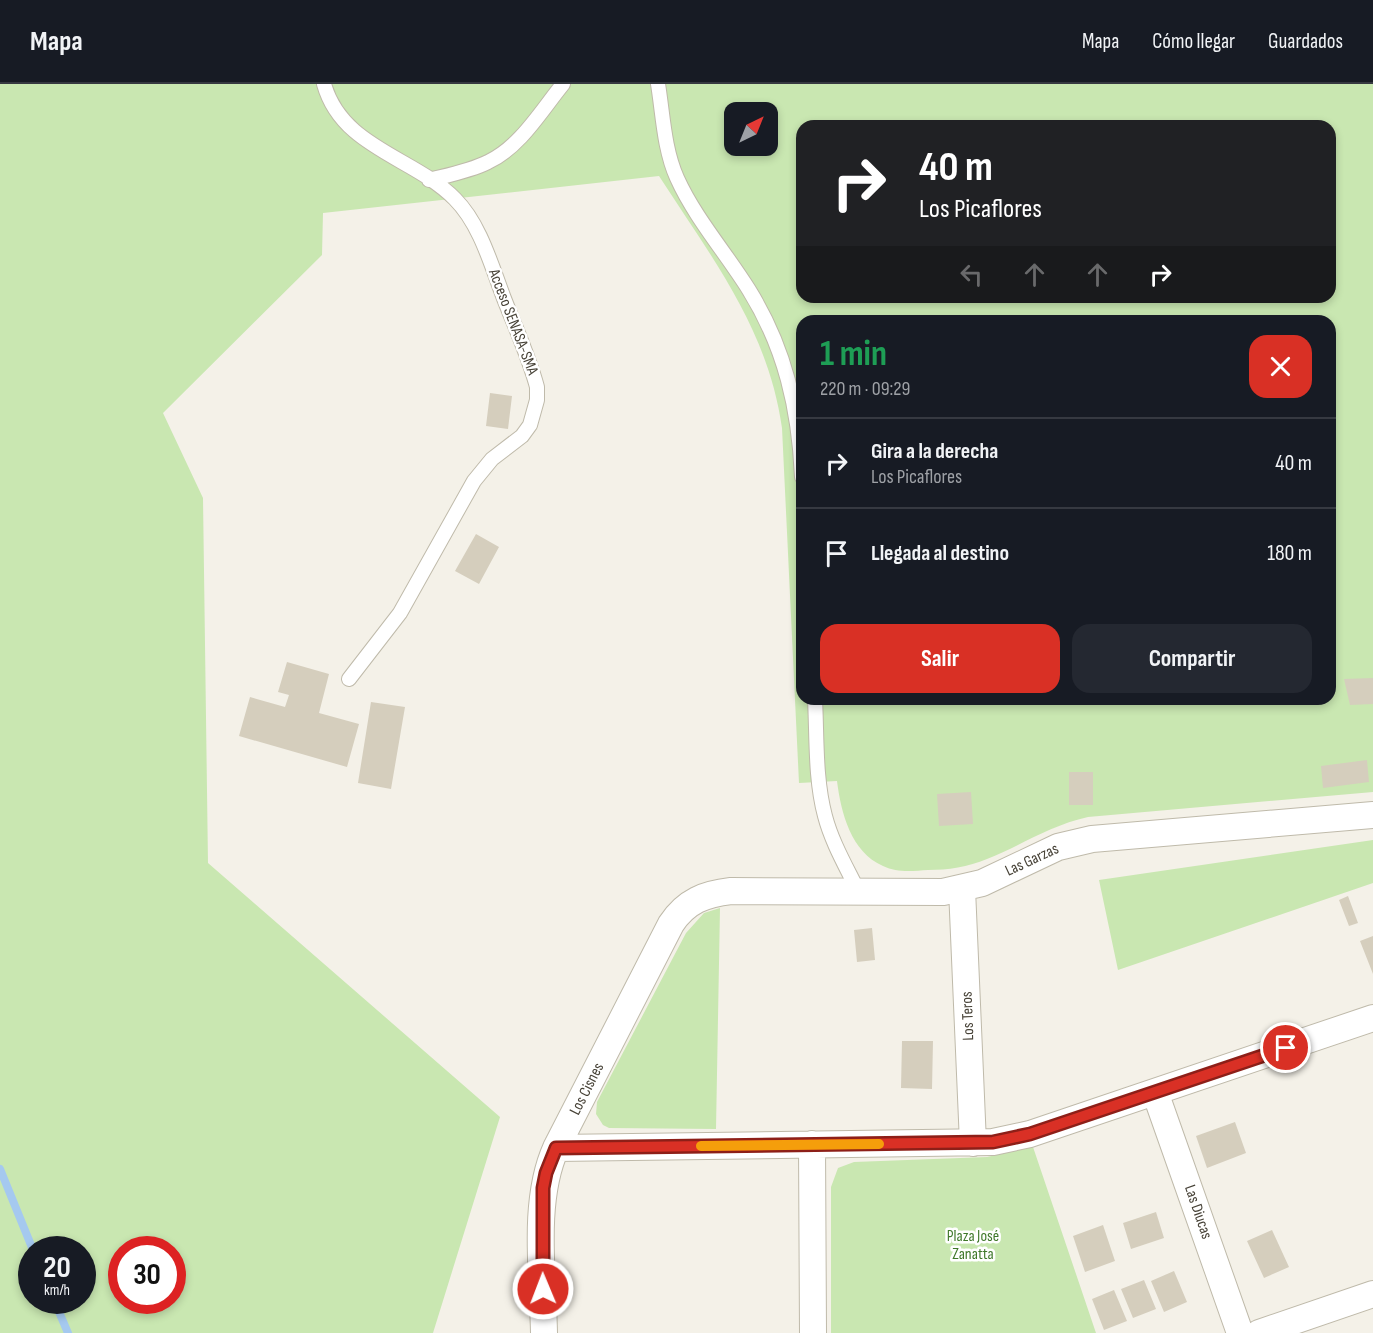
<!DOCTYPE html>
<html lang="es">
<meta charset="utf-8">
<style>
:root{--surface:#171b24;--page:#242831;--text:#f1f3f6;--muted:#9ea1a6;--line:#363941;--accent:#d93025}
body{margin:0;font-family:"Sofia Sans Condensed",sans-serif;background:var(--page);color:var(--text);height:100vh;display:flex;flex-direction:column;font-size:22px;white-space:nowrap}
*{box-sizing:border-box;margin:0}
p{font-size:20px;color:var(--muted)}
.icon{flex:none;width:33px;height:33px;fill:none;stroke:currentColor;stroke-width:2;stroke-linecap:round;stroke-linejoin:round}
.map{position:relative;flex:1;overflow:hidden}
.details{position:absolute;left:796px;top:231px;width:540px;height:390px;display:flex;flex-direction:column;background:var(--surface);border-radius:18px;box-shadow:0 3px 9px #0003}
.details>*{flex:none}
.hud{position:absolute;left:796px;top:36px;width:540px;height:183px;border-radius:18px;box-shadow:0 3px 9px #0003;background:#202124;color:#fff;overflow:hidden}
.needle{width:39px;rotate:43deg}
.fabs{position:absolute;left:724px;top:18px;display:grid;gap:12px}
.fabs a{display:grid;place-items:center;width:54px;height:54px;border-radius:12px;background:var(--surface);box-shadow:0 3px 9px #0003;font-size:30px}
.speed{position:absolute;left:18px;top:1152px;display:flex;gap:12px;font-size:30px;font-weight:700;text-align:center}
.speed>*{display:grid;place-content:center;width:78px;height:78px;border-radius:50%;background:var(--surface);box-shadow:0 3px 9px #0003;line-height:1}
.speed small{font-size:15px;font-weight:400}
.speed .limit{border:9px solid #d22;background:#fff;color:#111}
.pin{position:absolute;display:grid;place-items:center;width:51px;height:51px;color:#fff;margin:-26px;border:3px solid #fff;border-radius:50%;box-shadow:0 2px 6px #0007}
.me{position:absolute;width:66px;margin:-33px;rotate:359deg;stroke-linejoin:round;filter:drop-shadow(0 0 4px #0008)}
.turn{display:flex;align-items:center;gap:21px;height:126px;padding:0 24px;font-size:27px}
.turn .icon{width:78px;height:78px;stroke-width:2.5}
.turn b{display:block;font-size:42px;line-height:51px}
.lanes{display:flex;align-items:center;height:57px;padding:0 24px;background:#0003;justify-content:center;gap:30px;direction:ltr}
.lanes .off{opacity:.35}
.round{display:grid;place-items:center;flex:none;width:63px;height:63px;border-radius:18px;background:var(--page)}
.head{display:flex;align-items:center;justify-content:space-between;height:102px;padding:0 24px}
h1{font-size:36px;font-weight:700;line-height:45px;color:#1e9e55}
.action{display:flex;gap:12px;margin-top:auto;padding:12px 24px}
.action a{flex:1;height:69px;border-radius:18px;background:var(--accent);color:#fff;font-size:24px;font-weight:700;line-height:69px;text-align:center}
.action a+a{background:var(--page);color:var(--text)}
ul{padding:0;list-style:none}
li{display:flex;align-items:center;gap:18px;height:90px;padding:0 24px;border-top:2px solid var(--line)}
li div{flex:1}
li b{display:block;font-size:22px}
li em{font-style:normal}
header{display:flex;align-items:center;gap:36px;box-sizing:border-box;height:84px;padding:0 30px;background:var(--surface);border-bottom:2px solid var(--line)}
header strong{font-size:28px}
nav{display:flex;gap:33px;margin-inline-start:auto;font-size:21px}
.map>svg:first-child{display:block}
.green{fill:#c9e7b1;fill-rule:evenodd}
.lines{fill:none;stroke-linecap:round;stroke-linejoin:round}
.stream{stroke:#a5c9ef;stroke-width:8}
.building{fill:#d5cebd}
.lane-casing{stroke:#bfbaaa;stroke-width:16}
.street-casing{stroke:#bfbaaa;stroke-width:28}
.lane{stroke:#fff;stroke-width:14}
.street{stroke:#fff;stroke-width:26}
.route-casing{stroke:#8d1f18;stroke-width:15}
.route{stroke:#d93025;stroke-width:10}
.slow{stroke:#f59e0b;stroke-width:10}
.labels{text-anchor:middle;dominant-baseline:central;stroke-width:5;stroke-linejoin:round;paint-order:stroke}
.street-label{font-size:16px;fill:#474237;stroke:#fff}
.park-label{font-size:16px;fill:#3f782a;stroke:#fff}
</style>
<header>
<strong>Mapa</strong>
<nav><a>Mapa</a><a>Cómo llegar</a><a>Guardados</a></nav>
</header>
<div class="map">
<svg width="1373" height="1249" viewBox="0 0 1373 1249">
<rect width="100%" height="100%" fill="#f4f1e8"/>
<!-- green -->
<path class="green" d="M 0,0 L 1373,0 L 1373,708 L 1088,733 C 1051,741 1022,761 987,775 C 968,783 948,786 928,786 C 913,787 897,789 883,782 C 851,768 841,729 837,697 L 799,699 L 782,344 C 768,245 712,174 659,92 L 323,129 L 322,171 L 163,329 L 203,414 L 208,779 L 500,1033 L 433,1249 L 0,1249 ZM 735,28 L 768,28 L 768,62 L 735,62 ZM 802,42 L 1330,42 L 1330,213 L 802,213 ZM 802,237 L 1330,237 L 1330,615 L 802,615 ZM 32,1166 L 82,1166 L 82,1216 L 32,1216 ZM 122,1166 L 172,1166 L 172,1216 L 122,1216 Z
M 1373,756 L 1373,799 L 1118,886 L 1099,796 Z
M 720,824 L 716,1045 L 609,1044 L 603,1041 L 596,1030 L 597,1018 L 686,849 L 704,829 Z
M 1033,1063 L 1096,1249 L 831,1249 L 831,1103 L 838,1084 L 854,1078 L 987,1073 Z"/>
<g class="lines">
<!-- stream -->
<path class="stream" d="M 0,1085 L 33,1166
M 54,1216 L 68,1249"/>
</g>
<!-- building -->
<path class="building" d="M 490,309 L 512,312 L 508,345 L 486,342 Z
M 476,450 L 499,463 L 479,500 L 455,487 Z
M 287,578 L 329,590 L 319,629 L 359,640 L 347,683 L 239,652 L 250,613 L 285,623 L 289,611 L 278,608 Z
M 1373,594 L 1373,620 L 1350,621 L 1344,595 Z
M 371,618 L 405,623 L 391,705 L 358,699 Z
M 1367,676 L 1369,698 L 1323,704 L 1321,682 Z
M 1069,688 L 1093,688 L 1093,721 L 1069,721 Z
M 971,708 L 973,740 L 939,742 L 937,710 Z
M 1348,812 L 1358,839 L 1349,842 L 1339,816 Z
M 872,844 L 875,876 L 857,878 L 854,846 Z
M 1373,852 L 1373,890 L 1360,857 Z
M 902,957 L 933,957 L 932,1005 L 901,1004 Z
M 1235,1038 L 1246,1069 L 1207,1084 L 1196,1052 Z
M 1156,1128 L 1164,1154 L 1131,1165 L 1123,1139 Z
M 1103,1141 L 1115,1177 L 1085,1188 L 1073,1152 Z
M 1272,1146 L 1289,1183 L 1264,1194 L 1247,1157 Z
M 1174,1187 L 1187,1218 L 1164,1228 L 1151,1197 Z
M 1144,1196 L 1156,1225 L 1133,1234 L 1121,1205 Z
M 1114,1206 L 1127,1237 L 1104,1246 L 1092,1215 Z"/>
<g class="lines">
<defs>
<path id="lane" d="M 324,0 C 342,64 414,73 455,115 C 481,141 492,184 505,217 C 516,245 529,273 537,303 L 537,316 L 530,341 L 522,352 L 492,375 L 474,397 L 400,529 L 349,595
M 658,0 C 663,31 664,65 677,94 C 695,134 726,169 749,206 C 785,264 799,325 802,393
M 429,96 C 449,91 470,87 488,78 C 520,63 541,27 563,0
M 815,615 C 817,653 815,695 825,732 C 832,759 847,784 859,809"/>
<path id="street" d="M 962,805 L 973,1059
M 1155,1008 L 1240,1249
M 812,1060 L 813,1249
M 556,1064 L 993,1058 L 1030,1050 L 1373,934
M 544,1249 C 543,1191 532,1117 556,1064 L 671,840 C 686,817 705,810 731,807 L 943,808 L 982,799 L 1058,763 L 1092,755 L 1373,731
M 1259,1249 L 1373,1210"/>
</defs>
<!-- lane casing -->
<use href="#lane" class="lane-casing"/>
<!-- street casing -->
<use href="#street" class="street-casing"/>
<!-- lane -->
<use href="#lane" class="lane"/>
<!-- street -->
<use href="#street" class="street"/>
</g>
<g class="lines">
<defs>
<path id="route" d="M 543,1205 L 543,1104 L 546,1089 L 556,1064 L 993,1058 L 1030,1050 L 1286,964"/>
</defs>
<!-- route casing -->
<use href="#route" class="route-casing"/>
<!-- route -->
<use href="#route" class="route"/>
<!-- slow -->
<path class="slow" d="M 701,1062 L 879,1060"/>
</g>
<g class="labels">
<!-- street labels -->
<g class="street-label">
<text transform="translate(513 238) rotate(69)">Acceso SENASA-SMA</text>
<text transform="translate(1032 776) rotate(-25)">Las Garzas</text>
<text transform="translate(968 932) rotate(-92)">Los Teros</text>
<text transform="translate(587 1005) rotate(-63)">Los Cisnes</text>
<text transform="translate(1198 1128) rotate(71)">Las Diucas</text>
</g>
<!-- park labels -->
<g class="park-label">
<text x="973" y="1152">Plaza José<tspan x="973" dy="18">Zanatta</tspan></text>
</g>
</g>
</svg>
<div class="fabs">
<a><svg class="needle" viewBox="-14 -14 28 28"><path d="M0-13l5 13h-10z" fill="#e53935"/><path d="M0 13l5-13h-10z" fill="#9ea1a6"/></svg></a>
</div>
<div class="speed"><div>20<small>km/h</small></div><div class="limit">30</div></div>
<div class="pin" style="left:1286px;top:964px;background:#d93025"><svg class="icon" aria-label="arrive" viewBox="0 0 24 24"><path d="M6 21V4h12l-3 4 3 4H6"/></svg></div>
<svg class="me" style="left:543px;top:1205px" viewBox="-20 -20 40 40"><circle r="17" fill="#d93025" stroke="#fff" stroke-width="3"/><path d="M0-11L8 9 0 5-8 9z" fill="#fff"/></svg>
<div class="hud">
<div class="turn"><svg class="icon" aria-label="right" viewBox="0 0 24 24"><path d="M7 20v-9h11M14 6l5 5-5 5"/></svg><div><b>40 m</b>Los Picaflores</div></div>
<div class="lanes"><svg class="icon off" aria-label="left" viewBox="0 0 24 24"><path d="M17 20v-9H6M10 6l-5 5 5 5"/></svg><svg class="icon off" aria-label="ahead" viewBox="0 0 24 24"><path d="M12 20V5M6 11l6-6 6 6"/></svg><svg class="icon off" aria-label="ahead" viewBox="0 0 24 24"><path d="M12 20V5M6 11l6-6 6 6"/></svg><svg class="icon" aria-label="right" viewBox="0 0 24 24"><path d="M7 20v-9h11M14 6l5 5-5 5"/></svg></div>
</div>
<section class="details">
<div class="head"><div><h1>1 min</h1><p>220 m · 09:29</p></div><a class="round" style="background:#d93025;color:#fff"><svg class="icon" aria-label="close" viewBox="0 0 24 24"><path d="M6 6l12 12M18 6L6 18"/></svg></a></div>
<ul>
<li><svg class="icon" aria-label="right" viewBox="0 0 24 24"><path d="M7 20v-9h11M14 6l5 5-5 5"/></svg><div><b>Gira a la derecha</b><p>Los Picaflores</p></div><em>40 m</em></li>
<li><svg class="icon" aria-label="arrive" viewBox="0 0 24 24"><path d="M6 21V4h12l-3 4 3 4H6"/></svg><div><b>Llegada al destino</b></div><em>180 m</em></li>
</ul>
<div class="action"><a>Salir</a><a>Compartir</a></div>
</section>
</div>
